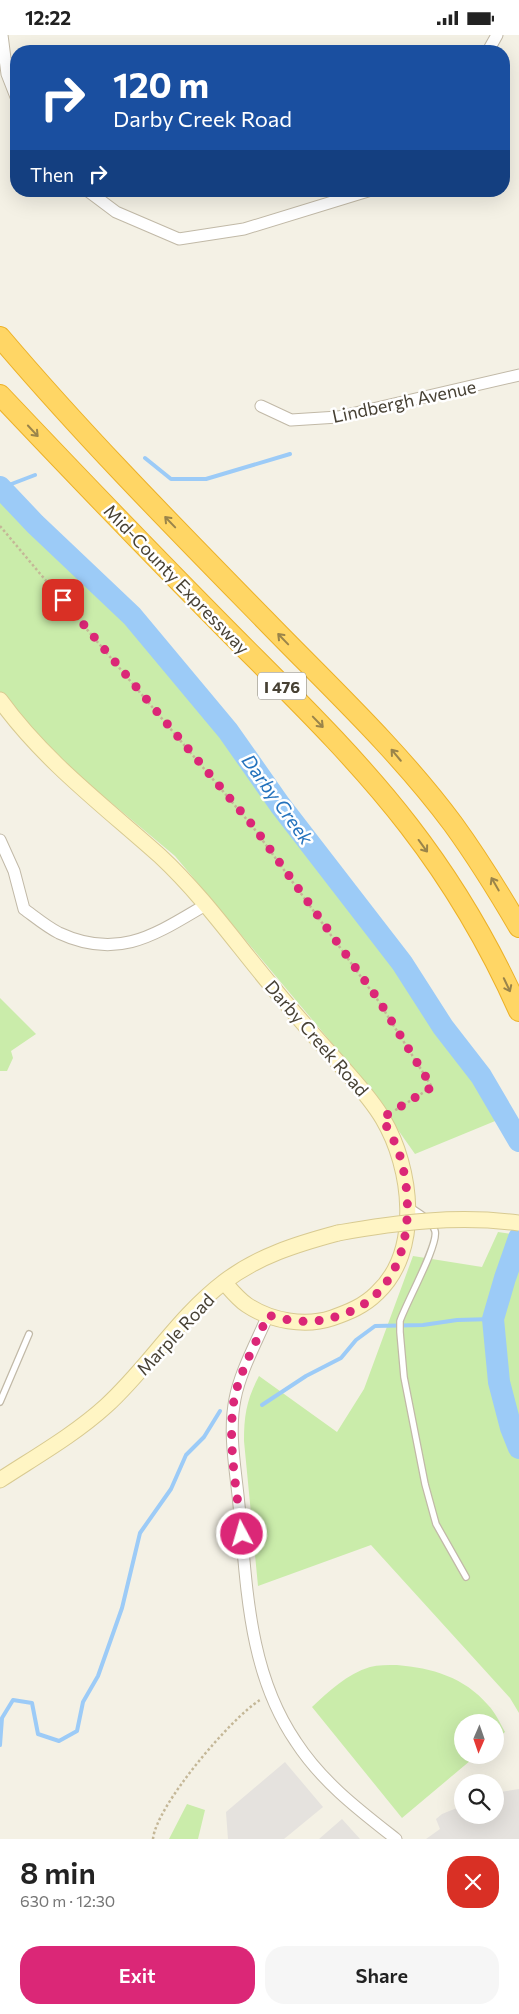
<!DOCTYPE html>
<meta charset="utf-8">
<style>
:root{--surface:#fff;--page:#f6f6f6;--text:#222;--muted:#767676;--accent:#db2777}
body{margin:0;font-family:Commissioner,sans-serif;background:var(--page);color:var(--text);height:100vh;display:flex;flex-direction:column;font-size:19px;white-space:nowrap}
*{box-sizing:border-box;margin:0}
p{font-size:16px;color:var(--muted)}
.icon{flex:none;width:28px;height:28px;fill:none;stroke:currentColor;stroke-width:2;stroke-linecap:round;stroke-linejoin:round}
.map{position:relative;height:1804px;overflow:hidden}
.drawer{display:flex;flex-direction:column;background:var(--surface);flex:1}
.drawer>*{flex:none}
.guide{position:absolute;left:10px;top:10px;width:500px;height:152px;border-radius:20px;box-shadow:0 5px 20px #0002;background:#1a4fa0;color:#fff;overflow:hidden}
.needle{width:32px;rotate:182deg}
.tools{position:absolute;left:454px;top:1679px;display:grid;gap:10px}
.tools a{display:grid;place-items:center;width:50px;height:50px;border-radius:50%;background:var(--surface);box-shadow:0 5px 20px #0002;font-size:25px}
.pin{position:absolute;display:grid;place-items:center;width:42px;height:42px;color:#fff;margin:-21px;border-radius:10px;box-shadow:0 2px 8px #0006}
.me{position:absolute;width:55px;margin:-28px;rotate:354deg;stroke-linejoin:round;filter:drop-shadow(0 0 4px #0008)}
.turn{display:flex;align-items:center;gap:18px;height:105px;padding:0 20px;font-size:22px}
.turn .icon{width:65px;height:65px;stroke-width:2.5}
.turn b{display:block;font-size:35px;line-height:42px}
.then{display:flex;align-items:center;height:48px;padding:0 20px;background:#0003;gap:10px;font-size:19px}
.round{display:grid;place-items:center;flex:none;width:52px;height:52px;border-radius:20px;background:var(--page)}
.overview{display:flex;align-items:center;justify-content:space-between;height:85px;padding:0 20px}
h1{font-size:30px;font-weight:600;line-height:38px}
.button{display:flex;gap:10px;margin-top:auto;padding:10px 20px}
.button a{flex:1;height:58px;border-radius:20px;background:var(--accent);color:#fff;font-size:20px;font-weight:600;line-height:58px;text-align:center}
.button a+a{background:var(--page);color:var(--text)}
.status{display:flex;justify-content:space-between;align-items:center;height:35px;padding:0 25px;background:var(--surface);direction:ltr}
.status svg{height:14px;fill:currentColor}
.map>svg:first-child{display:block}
.green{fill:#caecaa}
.parking{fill:#e5e2de}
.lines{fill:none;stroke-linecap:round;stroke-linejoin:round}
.stream{stroke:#9ccbf7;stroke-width:4}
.river{stroke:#9ccbf7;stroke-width:22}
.lane-casing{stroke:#c1b9a7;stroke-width:8}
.street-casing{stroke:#c1b9a7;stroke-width:13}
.secondary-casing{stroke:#d8ca91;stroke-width:17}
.highway-casing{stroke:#ecb128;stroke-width:22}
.path{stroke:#c4b797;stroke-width:2.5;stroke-dasharray:2.5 2.5;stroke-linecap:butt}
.lane{stroke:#fff;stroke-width:5.5}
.street{stroke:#fff;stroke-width:11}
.secondary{stroke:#fff5c4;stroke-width:15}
.highway{stroke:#ffd665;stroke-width:20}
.secondary-bridge-casing{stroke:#d8ca91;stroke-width:17;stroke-linecap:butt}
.secondary-bridge{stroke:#fff5c4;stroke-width:15}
.oneway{stroke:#9a844a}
.route{stroke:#db2777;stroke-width:9;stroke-dasharray:0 16.2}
.labels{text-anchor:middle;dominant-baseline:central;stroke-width:5;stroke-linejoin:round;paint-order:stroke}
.shield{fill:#fff;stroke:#7e7a71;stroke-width:1}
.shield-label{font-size:16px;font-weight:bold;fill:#474134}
.street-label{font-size:18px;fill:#474134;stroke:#fff}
.water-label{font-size:19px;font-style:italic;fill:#2372bd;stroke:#fff}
</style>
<div class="status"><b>12:22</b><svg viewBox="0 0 49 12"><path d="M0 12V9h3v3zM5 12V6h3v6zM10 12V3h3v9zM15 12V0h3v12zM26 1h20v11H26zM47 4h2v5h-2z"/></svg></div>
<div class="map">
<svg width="519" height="1804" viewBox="0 0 519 1804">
<rect width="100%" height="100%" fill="#f4f1e5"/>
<!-- green -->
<path class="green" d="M 0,461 L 99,556 L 216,690 L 413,954 L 500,1084 L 415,1119 L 362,1044 L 175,821 L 53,719 L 0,660 Z
M 0,963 L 36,999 L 11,1016 L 13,1023 L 7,1036 L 0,1036 Z
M 498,1197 L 519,1200 L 519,1678 L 510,1663 L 371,1510 L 258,1551 L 244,1406 C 244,1379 247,1364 259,1341 L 337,1397 L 364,1354 L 413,1221 L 482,1232 Z
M 397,1630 C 432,1633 464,1642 488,1670 C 495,1677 500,1688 505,1697 L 495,1705 L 495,1688 L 462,1688 L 462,1720 L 477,1720 L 402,1783 L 312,1672 C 329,1656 347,1639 370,1632 C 378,1630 388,1630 397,1630 Z
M 187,1769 L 205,1775 L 198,1804 L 169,1804 Z"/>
<!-- parking -->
<path class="parking" d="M 285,1727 L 323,1772 L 284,1804 L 228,1804 L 226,1777 Z
M 519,1754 L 519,1804 L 426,1804 L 440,1794 L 436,1784 L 442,1779 L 462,1771 L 462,1780 L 495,1780 L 495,1758 Z
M 342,1784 L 360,1804 L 319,1804 Z"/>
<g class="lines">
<!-- stream -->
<path class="stream" d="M 145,423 L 171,444 L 206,444 L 290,419
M 1,453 L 35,440
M 262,1370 L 306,1341 L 341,1323 L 356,1305 L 375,1291 L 423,1290 L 457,1285 L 493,1284
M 0,1710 L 2,1683 L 13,1665 L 32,1668 L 38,1699 L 59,1706 L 77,1696 L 83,1667 L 98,1641 L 122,1573 L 140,1498 L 171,1454 L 186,1420 L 204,1402 L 220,1376"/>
<!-- river -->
<path class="river" d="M 0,452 L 35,489 L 132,581 L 228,696 L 280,770 L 402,928 L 443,992 L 481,1041 L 519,1106
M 519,1203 L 505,1243 L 493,1284 L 499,1347 L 511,1393 L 519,1413"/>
<defs>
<path id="lane" d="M 410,1172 C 419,1178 431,1184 435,1196 C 439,1209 406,1268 400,1286 L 400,1297 L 404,1342 L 425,1449 L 436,1489 L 466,1542
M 0,1367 L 29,1299"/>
<path id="street" d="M 2,0 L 7,39 L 16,62
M 488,16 L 497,0
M 88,156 L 116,177 L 179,204 L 244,194 L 368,156
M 261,371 L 291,385 L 338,382 L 519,340
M 0,805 L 14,836 L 24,874 C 35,882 47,892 59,898 C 119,926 156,899 207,869
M 268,1280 C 257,1306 240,1337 235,1364 C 228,1399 236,1436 239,1470 C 247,1552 248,1637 296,1707 C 322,1747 359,1775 396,1804"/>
<path id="secondary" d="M 0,665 C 44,726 104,771 160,821 C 204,862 237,910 275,955 C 297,982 320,1007 343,1033 C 357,1049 372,1065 383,1084 C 412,1133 422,1216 377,1258 C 364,1271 349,1277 332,1283 C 305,1292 271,1286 247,1270 C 238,1264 231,1255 224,1247
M 0,1445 C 35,1422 74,1400 106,1371 C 148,1333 178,1282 224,1247 C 258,1221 297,1209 338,1198"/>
<path id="highway" d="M 0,302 C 84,401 175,493 265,585 C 329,651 398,715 453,789 C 477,822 498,856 519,892
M 0,360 C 72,436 144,511 218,586 C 283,652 352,717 409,791 C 453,848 490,911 519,976"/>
</defs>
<!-- lane casing -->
<use href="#lane" class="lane-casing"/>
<!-- street casing -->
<use href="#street" class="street-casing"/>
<!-- secondary casing -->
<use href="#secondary" class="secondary-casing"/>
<!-- highway casing -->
<use href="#highway" class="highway-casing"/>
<!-- path -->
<path class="path" d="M 0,491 L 253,792 L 377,964 L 432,1052 L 394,1076
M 153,1804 C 156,1771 231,1683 260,1665"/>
<!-- lane -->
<use href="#lane" class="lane"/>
<!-- street -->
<use href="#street" class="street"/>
<!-- secondary -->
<use href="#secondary" class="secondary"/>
<!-- highway -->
<use href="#highway" class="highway"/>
<defs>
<path id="secondary-bridge" d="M 338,1198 C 399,1187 458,1180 519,1188"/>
</defs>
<!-- secondary-bridge casing -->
<use href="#secondary-bridge" class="secondary-bridge-casing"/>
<!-- secondary-bridge -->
<use href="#secondary-bridge" class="secondary-bridge"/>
</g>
<!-- one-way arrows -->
<defs><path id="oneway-shaft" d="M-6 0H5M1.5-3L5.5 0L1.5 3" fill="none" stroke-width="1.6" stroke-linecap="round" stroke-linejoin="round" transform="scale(1.25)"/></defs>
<g class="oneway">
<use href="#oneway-shaft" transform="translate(33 396) rotate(47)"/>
<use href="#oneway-shaft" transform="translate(170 487) rotate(-134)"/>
<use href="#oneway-shaft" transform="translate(283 604) rotate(-134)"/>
<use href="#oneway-shaft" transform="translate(318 687) rotate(46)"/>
<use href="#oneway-shaft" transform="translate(396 720) rotate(-130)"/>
<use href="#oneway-shaft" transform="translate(423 811) rotate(54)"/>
<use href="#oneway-shaft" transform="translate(495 849) rotate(-120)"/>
<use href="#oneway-shaft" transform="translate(507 950) rotate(65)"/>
</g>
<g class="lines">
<!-- route -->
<path class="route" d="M 63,565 L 254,792 L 378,964 L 432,1052 L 382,1083 C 389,1096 396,1108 400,1121 C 416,1176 409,1252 349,1277 C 319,1289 299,1289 268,1280 C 257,1306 239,1338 234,1365 C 227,1407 237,1457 242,1499"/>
</g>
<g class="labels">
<!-- shield labels -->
<rect class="shield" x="258" y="637.5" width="48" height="27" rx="4"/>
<g class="shield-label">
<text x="282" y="651">I 476</text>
</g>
<!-- street labels -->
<g class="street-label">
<text transform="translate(404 366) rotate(-12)">Lindbergh Avenue</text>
<text transform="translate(177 544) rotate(46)">Mid-County Expressway</text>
<text transform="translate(317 1003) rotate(49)">Darby Creek Road</text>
<text transform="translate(175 1299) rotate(-47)">Marple Road</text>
</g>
<!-- water labels -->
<g class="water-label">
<text transform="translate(278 764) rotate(54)">Darby Creek</text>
</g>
</g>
</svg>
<div class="tools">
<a><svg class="needle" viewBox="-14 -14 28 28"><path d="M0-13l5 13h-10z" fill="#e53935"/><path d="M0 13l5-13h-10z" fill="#767676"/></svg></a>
<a><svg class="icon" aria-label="search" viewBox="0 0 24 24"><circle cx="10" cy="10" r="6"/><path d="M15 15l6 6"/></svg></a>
</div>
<div class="pin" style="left:63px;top:565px;background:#d93025"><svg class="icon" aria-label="arrive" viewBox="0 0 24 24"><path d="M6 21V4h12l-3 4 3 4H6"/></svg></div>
<svg class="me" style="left:242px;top:1499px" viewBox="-20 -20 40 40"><circle r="17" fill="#db2777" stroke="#fff" stroke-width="3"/><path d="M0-11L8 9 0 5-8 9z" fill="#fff"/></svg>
<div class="guide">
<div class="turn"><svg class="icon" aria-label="right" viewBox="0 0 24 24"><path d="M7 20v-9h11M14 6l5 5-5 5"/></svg><div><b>120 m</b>Darby Creek Road</div></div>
<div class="then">Then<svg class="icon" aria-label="right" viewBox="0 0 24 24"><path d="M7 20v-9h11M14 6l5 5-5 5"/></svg></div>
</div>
</div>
<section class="drawer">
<div class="overview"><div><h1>8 min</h1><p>630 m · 12:30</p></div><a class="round" style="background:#d93025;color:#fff"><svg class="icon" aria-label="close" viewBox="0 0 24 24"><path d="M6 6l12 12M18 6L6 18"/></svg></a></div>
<div class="button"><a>Exit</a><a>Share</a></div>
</section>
